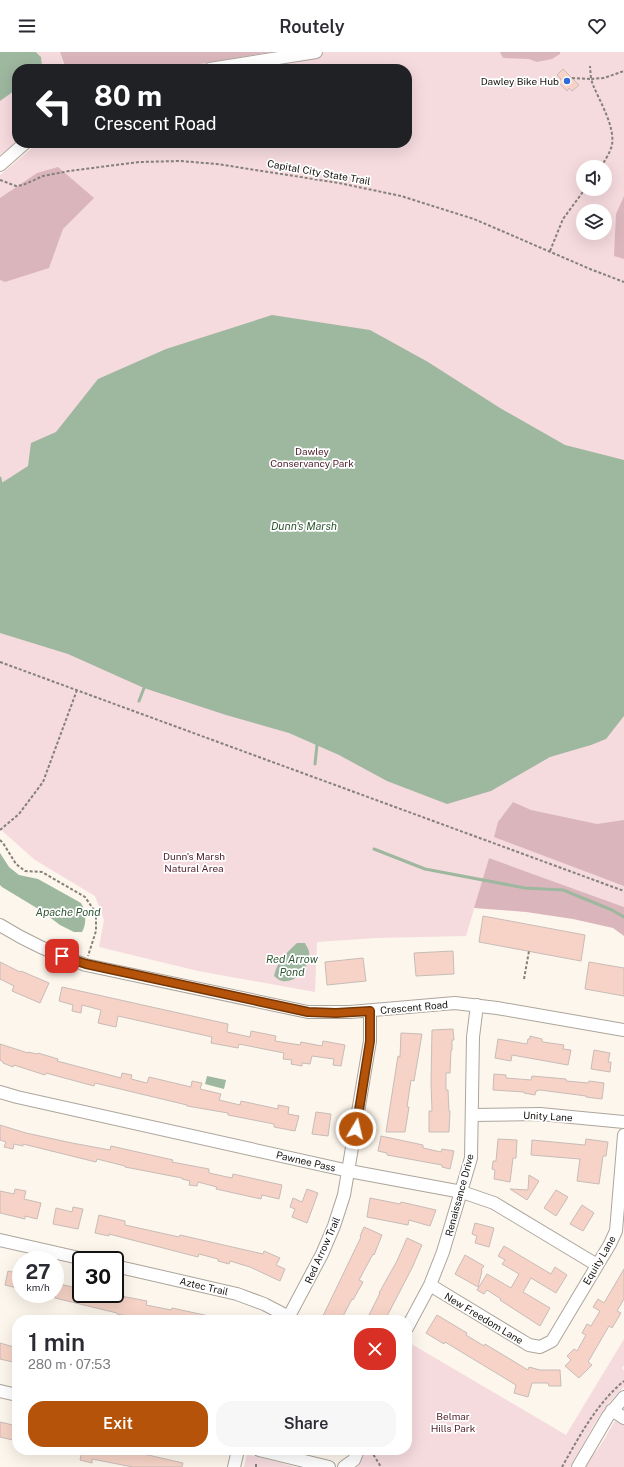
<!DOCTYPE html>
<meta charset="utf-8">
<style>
:root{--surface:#fff;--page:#f7f7f7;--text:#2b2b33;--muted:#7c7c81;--accent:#b45309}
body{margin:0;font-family:"Public Sans",sans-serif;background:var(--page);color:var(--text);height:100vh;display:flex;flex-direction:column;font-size:15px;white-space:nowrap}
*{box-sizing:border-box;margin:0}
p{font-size:13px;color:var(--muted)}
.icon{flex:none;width:22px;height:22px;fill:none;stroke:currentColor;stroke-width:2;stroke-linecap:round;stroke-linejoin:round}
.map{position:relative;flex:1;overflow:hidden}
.sheet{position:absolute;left:12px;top:1263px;width:400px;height:140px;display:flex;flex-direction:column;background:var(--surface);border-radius:16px;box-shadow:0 4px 16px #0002}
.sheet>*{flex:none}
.top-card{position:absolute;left:12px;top:12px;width:400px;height:84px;border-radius:16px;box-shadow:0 4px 16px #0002;background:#202124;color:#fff;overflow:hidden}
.controls{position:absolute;left:576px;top:108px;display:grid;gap:8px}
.controls a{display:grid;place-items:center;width:36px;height:36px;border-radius:50%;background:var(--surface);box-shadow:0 4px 16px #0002;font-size:20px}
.speed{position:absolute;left:12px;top:1199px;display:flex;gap:8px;font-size:20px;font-weight:700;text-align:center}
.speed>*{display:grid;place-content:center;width:52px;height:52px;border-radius:50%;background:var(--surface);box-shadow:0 4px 16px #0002;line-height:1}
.speed small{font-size:10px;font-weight:400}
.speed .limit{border:2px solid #111;border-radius:6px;background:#fff;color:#111}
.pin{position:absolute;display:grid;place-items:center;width:34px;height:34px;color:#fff;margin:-17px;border-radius:8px;box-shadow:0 2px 6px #0006}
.me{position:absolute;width:44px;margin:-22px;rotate:9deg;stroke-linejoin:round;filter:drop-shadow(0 0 3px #0008)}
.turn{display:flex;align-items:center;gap:14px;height:84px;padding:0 16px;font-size:18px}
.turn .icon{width:52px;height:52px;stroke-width:2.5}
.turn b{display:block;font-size:28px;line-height:34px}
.round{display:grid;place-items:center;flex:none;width:42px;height:42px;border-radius:16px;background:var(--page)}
.summary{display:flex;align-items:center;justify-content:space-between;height:68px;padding:0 16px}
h1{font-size:24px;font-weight:600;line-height:30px}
.primary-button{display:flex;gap:8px;margin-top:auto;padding:8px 16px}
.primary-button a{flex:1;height:46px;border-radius:16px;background:var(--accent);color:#fff;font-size:16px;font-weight:600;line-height:46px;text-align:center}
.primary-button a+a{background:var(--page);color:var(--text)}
header{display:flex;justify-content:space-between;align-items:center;height:52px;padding:0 16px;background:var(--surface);font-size:18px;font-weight:600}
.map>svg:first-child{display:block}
.green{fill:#f5dade;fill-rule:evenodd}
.forest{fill:#dab6bc}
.water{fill:#9eb79f}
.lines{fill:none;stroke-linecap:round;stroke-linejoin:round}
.stream{stroke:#9eb79f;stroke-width:3}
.building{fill:#f6d3c6;stroke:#c8bcb8}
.minor-casing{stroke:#aca59c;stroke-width:14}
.path{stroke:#858079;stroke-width:2;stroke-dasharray:3 2;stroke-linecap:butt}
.minor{stroke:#fff;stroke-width:12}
.route-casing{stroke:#753606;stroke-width:10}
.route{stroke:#b45309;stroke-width:7}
.poi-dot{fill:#2d6bd9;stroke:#fff;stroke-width:1.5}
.labels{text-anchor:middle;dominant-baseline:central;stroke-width:3.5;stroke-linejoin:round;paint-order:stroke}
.poi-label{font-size:10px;fill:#161310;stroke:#fff;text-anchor:end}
.street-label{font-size:10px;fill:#161310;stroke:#fff}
.park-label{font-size:10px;fill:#4e1e2b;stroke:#fff}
.water-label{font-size:11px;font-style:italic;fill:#315733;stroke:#fff}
</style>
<header><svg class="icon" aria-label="menu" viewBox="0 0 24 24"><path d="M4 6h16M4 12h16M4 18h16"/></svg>Routely<svg class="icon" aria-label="heart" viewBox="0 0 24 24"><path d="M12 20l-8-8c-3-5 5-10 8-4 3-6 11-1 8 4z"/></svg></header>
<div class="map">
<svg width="624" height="1415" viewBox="0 0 624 1415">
<rect width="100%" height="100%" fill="#fdf6ec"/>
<!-- green -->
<path class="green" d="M 36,0 L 60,0 L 63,12 L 67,17 L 39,17 L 42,13 L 41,5 Z
M 170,0 L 624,0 L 624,855 L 489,806 L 466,884 L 376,886 L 317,890 L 315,940 L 198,919 L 99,895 L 104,868 L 95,844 L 35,808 L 0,777 L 0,123 L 38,91 L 407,91 L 407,17 L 159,17 ZM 583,115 L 605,115 L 605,137 L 583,137 ZM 583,159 L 605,159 L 605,181 L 583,181 Z
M 17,37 L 17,90 L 0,103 L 0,49 Z
M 624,1287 L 624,1313 L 622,1316 L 624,1319 L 624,1335 C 599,1357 587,1387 570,1415 L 358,1415 L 364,1398 L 407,1398 L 408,1290 L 566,1383 Z
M 624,1357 L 624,1415 L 584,1415 C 588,1408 593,1403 598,1397 C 607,1384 613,1369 624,1357 Z
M 247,1402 L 296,1415 L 244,1415 Z"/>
<!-- forest -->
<path class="forest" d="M 60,0 L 271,0 L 170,17 L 67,17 L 64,12 Z
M 500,0 L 560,0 L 560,2 L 552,7 L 537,10 L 529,7 L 503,6 Z
M 58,115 L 94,146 L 63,177 L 49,216 L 5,230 L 0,228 L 0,146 L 37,121 Z
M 624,144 L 624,207 L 614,204 L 616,162 Z
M 513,750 L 531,758 L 597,772 L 624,768 L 624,834 L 494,785 L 498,770 Z
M 489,806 L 624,855 L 624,884 L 613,876 L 573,867 L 526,860 L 474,856 Z"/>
<!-- water -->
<path class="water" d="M 0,0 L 36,0 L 41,5 L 42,13 L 39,17 L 17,17 L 17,37 L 0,49 Z
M 272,263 L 370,278 L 428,310 L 500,356 L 565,393 L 624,408 L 624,664 L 606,687 L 591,693 L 550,705 L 491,739 L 447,752 L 387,729 L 339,703 L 289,681 L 226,663 L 144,636 L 68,602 L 0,581 L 0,432 L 28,414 L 31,391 L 56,380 L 98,327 L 166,297 Z
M 0,801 L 9,815 L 19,823 L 38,827 L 81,851 C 86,858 87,872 82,880 L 74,880 L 60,873 L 40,858 L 2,835 L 0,833 Z
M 297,891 L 305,891 C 306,894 309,897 309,900 C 311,913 297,932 282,929 C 280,929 277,926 274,924 C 277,910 286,901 297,891 Z
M 207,1024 L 226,1028 L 224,1037 L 205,1032 Z"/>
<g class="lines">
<!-- stream -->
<path class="stream" d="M 0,426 L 1,431
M 139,649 L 144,636
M 315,712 L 317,693
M 374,797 L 425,817 L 525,836 L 563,838 L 612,858 L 624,865"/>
</g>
<!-- building -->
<path class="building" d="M 563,17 L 579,33 L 572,39 L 569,36 L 567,39 L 558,30 L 561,27 L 557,23 Z
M 483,864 L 585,883 L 581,909 L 479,890 Z
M 453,899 L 454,922 L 416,924 L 414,901 Z
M 363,906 L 366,929 L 327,933 L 325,910 Z
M 0,910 L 20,920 L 21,919 L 49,931 L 40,951 L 12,939 L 14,934 L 0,927 Z
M 589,910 L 624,916 L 624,944 L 585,937 Z
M 62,935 L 228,972 L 227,980 L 250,985 L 251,979 L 276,984 L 275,989 L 300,993 L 301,990 L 322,994 L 323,989 L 345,993 L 341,1014 L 333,1013 L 334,1007 L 312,1004 L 310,1012 L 302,1011 L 302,1014 L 291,1012 L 292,1008 L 283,1007 L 284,1001 L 239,992 L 238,996 L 211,991 L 212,985 L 118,964 L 116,975 L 98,971 L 101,958 L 82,953 L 81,961 L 72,959 L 73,953 L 59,949 Z
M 453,977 L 454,988 L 452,988 L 452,998 L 451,998 L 450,1021 L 446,1021 L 446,1038 L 448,1038 L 449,1059 L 450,1059 L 449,1080 L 429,1080 L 429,1059 L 432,1059 L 431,1031 L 432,978 Z
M 401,981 L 422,982 L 414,1029 L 411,1028 L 407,1055 L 409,1055 L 405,1080 L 386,1080 L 398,1004 L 400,1005 Z
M 530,984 L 542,987 L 542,989 L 543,990 L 564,993 L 563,997 L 571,998 L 568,1013 L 512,1003 L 511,1009 L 495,1006 L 498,987 L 527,992 L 528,987 L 530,987 Z
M 0,992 L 28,1001 L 28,1000 L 37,1002 L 38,1001 L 58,1007 L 57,1009 L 121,1026 L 122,1021 L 132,1023 L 131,1027 L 147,1031 L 149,1025 L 191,1035 L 192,1029 L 202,1031 L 200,1037 L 221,1042 L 219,1048 L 240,1053 L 241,1049 L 278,1057 L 278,1053 L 289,1055 L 288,1062 L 299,1064 L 295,1079 L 274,1075 L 274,1072 L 228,1063 L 228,1061 L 187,1054 L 187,1053 L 95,1031 L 94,1034 L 46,1021 L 45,1023 L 14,1013 L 13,1015 L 3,1011 L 3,1010 L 0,1008 Z
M 594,998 L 610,1001 L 608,1010 L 611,1010 L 610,1020 L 591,1017 Z
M 494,1022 L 506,1023 L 506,1026 L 531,1028 L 532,1024 L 566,1027 L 566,1029 L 588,1031 L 589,1029 L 604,1031 L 602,1047 L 586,1045 L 586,1044 L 540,1038 L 536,1039 L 535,1043 L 524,1041 L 524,1040 L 493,1038 Z
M 316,1060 L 331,1062 L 328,1084 L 312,1082 Z
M 0,1073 L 26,1081 L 72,1091 L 110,1098 L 111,1094 L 173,1108 L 172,1110 L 209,1117 L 209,1121 L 232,1126 L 233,1122 L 282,1133 L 279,1147 L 262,1143 L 261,1147 L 216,1137 L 217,1135 L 198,1130 L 197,1134 L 189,1133 L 190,1129 L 182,1127 L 182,1126 L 125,1115 L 125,1114 L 97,1107 L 96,1110 L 23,1092 L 23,1094 L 14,1092 L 13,1097 L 4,1095 L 6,1090 L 0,1088 Z
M 381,1084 L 423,1093 L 423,1096 L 441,1100 L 442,1097 L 454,1099 L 450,1117 L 442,1115 L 442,1113 L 387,1103 L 387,1101 L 378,1099 Z
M 498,1087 L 517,1088 L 516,1106 L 513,1106 L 510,1130 L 494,1127 L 495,1118 L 492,1117 L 493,1109 L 496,1109 Z
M 586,1087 L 608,1090 L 606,1104 L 603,1104 L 599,1132 L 577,1129 L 580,1107 L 531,1103 L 532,1088 L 585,1093 Z
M 529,1123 L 539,1129 L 527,1148 L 510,1137 L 528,1138 Z
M 15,1137 L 26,1139 L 24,1147 L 41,1151 L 37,1167 L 25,1164 L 25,1167 L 0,1161 L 0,1139 L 14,1142 Z
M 307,1137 L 318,1141 L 307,1171 L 292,1165 L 295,1157 L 290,1155 L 293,1146 L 302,1150 Z
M 556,1138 L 568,1145 L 556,1164 L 544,1156 Z
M 370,1146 L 400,1152 L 401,1150 L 436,1158 L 430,1174 L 409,1168 L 408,1173 L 367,1165 Z
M 582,1153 L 594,1161 L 583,1179 L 570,1172 Z
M 73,1155 L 83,1157 L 78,1177 L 53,1172 L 56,1156 L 72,1160 Z
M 99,1163 L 125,1169 L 125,1173 L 179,1185 L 180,1183 L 263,1202 L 264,1199 L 280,1206 L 276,1213 L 285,1217 L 280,1229 L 250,1215 L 230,1209 L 229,1212 L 218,1209 L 218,1207 L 199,1202 L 198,1205 L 109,1182 L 109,1184 L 95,1181 Z
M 475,1171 L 494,1176 L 489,1195 L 475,1191 L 477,1184 L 472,1182 Z
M 364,1175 L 382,1183 L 374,1203 L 373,1202 L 359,1228 L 363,1230 L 353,1248 L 352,1247 L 341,1268 L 321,1268 L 361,1185 L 360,1184 Z
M 407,1186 L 422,1193 L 412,1216 L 385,1268 L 371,1268 L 373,1265 L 369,1263 L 380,1241 L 379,1241 L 397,1209 Z
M 504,1194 L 551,1222 L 555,1215 L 567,1223 L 556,1241 L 531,1226 L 523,1240 L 550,1256 L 540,1274 L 500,1248 L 501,1247 L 487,1238 L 484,1242 L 477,1238 L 487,1222 L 511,1236 L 519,1222 L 502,1212 L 505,1208 L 498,1204 Z
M 465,1203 L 484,1214 L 481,1218 L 482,1219 L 478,1235 L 455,1222 Z
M 624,1217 L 624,1247 L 617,1259 L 621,1261 L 612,1276 L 609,1274 L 588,1310 L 592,1313 L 579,1326 L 565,1314 L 571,1308 L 567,1304 L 574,1297 L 577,1299 L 586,1283 L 582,1281 L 587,1272 L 591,1274 L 600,1259 L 593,1255 L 598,1247 L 604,1251 Z
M 8,1219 L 21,1222 L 21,1237 L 5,1233 Z
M 55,1231 L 81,1237 L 81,1242 L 103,1242 L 103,1244 L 120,1248 L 121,1244 L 147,1249 L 146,1253 L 171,1258 L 172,1256 L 209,1264 L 209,1268 L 147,1268 L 117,1262 L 117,1261 L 55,1246 Z
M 437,1263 L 467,1281 L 466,1283 L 484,1294 L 485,1292 L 528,1318 L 529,1315 L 540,1318 L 560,1318 L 561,1334 L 549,1334 L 548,1331 L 532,1331 L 528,1345 L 514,1341 L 516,1333 L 445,1290 L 444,1292 L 426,1281 Z
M 0,1291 L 17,1296 L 17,1311 L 0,1307 Z
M 0,1370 L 17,1374 L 17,1389 L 0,1385 Z
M 82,1398 L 126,1398 L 183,1411 L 182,1415 L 133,1415 L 92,1407 L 92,1411 L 80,1408 Z"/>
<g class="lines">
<defs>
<path id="minor" d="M 210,17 L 316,0
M 0,113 L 25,91
M 0,873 C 27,890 56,903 86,913 L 308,960 L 350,960 L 455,951 L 497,956 L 624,978
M 0,1040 L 17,1045 L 349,1119 L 462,1140 L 494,1151 L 597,1213
M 472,1063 L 540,1062 L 624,1070
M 0,1188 L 88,1208
M 115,1214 L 237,1242 L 264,1252 L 289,1265
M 430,1233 L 529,1293 L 540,1295 L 552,1289 L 610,1192 L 616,1179 L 624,1083
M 287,1268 L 322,1202 L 334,1174 L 344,1143 L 370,989 L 370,959
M 407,1276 L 430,1233 L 443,1200 L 471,1106 L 473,985 L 477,953
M 0,1339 L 17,1343
M 612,1358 L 624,1366
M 259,1398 L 329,1415
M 234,1415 L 238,1398
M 344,1415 L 354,1408 L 358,1398
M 578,1415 L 608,1364 L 624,1345"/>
</defs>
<!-- minor casing -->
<use href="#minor" class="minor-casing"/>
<!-- path -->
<path class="path" d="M 572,26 L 591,27 L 590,14
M 601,115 C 605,108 610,101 612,93 C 615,74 600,50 593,33 L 591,27 L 604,26 L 624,19
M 0,128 L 16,134 L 23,133 L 43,124 L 69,119 L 139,110 L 181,109 L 217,112 L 339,131 L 401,144 L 474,167 L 590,217 L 624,230
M 550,199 L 563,167 L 585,137
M 0,610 L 624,839
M 0,778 L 19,762 L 43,730 L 77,638
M 0,788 L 3,791 L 16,812 L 25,819 L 42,820 L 85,845 L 96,861 L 96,879 L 88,904
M 524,927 L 529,899
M 369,1401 L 373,1402 L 381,1415
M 256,1412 L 256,1415
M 562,1415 C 579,1385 596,1352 624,1329"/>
<!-- minor -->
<use href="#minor" class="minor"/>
</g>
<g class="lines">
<defs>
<path id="route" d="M 62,904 L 86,912 L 308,960 L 336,961 L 370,959 L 370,989 L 356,1077"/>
</defs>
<!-- route casing -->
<use href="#route" class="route-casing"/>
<!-- route -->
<use href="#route" class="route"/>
</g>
<!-- markers -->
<circle class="poi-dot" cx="567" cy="29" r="4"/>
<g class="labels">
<!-- poi labels -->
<g class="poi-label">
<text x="559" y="29">Dawley Bike Hub</text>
</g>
<!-- street labels -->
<g class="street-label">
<text transform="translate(319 120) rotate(10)">Capital City State Trail</text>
<text transform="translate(414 955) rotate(-5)">Crescent Road</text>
<text transform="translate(548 1064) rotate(3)">Unity Lane</text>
<text transform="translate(306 1109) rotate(13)">Pawnee Pass</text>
<text transform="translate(459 1143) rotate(-75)">Renaissance Drive</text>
<text transform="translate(322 1198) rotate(-66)">Red Arrow Trail</text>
<text transform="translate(599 1208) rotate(-60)">Equity Lane</text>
<text transform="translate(204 1234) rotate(13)">Aztec Trail</text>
<text transform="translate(484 1266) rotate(31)">New Freedom Lane</text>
</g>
<!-- park labels -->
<g class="park-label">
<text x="312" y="399">Dawley<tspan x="312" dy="12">Conservancy Park</tspan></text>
<text x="194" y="804">Dunn's Marsh<tspan x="194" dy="12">Natural Area</tspan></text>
<text x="453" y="1364">Belmar<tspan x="453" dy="12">Hills Park</tspan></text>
</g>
<!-- water labels -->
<g class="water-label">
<text x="304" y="474">Dunn's Marsh</text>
<text x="68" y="860">Apache Pond</text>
<text x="292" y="907">Red Arrow<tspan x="292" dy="13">Pond</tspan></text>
</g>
</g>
</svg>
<div class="controls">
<a><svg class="icon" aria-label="sound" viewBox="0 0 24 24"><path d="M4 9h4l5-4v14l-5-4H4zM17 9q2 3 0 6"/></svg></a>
<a><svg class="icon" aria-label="layers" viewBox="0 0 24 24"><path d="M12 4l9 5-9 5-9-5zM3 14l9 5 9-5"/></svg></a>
</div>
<div class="speed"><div>27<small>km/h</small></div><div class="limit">30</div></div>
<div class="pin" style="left:62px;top:904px;background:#d93025"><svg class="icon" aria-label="arrive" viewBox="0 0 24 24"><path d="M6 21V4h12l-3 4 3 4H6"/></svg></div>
<svg class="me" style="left:356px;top:1077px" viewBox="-20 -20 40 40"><circle r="17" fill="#b45309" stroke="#fff" stroke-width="3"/><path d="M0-11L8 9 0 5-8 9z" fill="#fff"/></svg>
<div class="top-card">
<div class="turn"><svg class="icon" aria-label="left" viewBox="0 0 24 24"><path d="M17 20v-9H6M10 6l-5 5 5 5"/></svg><div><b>80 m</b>Crescent Road</div></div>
</div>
<section class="sheet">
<div class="summary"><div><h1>1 min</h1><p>280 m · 07:53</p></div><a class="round" style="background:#d93025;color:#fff"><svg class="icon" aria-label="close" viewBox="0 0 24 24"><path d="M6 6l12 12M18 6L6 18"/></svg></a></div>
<div class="primary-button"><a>Exit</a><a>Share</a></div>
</section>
</div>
